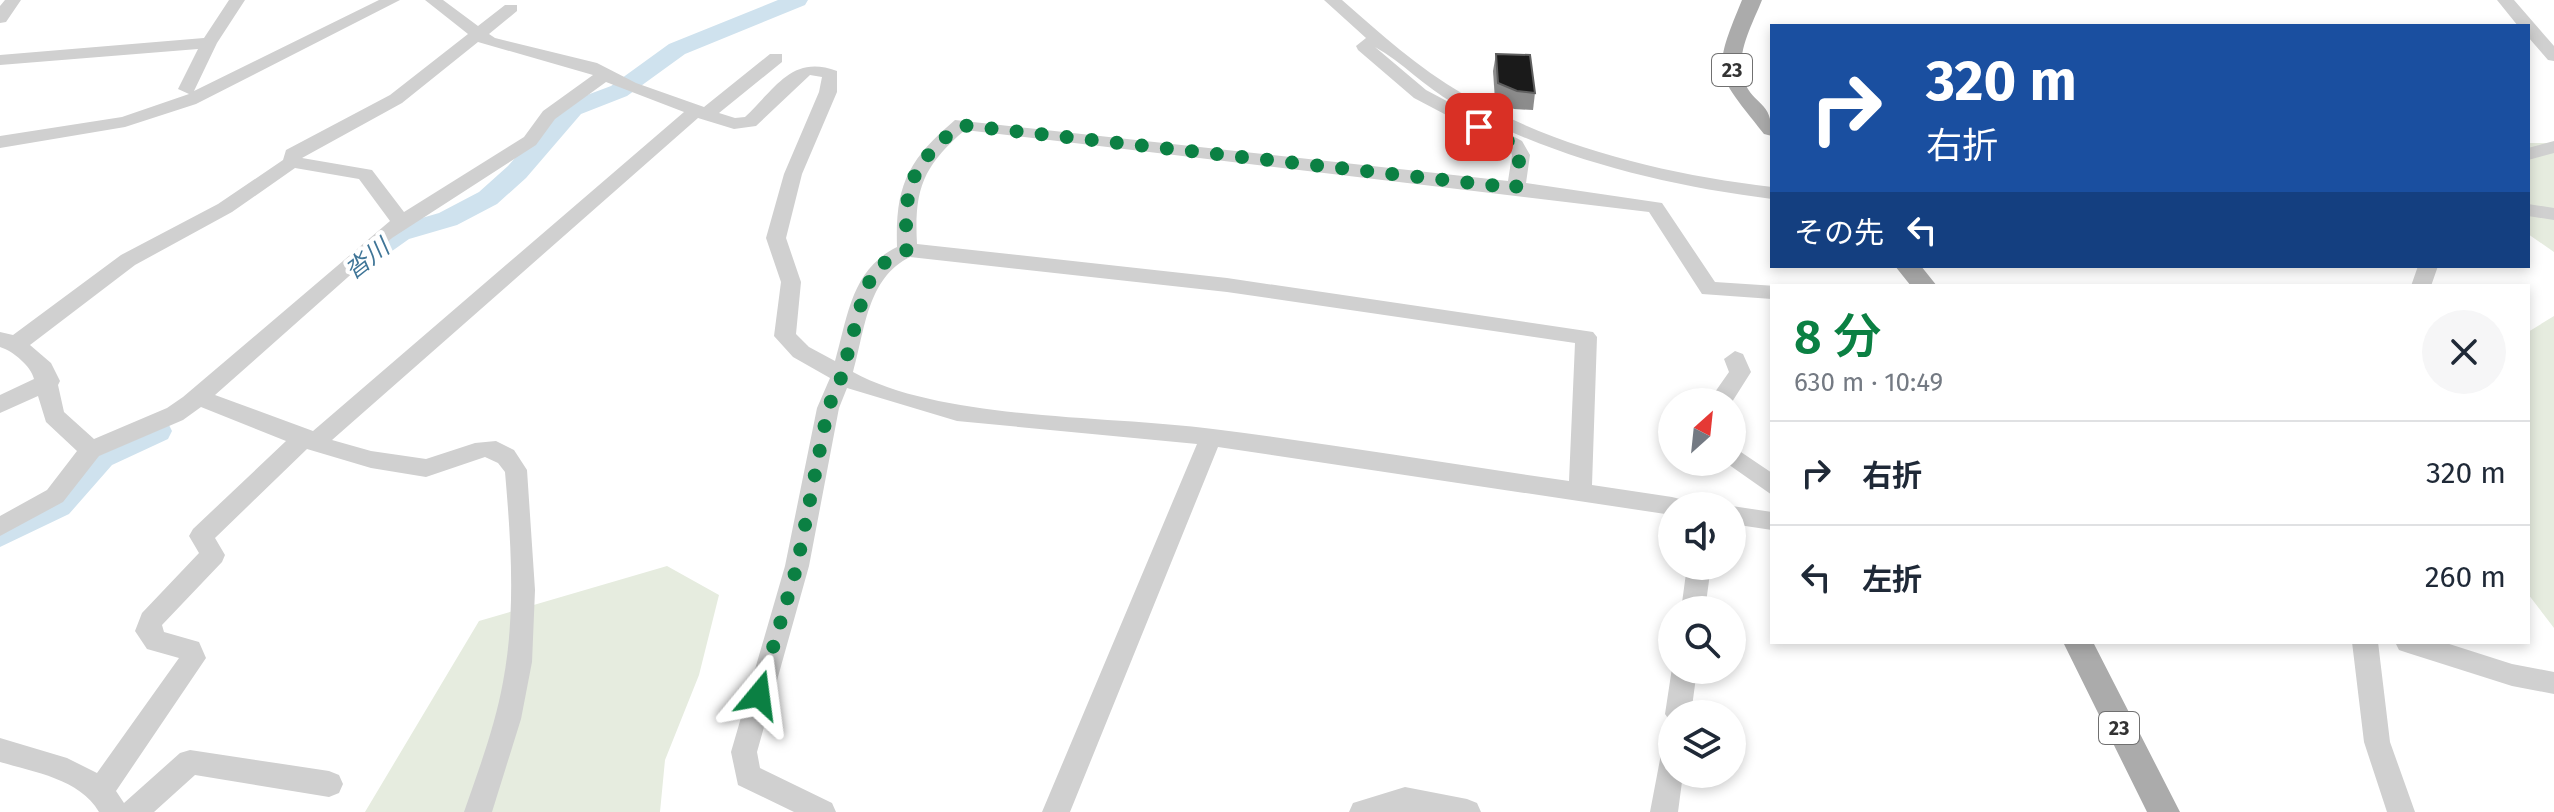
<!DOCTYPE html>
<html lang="ja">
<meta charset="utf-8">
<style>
:root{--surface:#fff;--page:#f6f6f7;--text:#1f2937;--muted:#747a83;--line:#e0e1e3;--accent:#0b8043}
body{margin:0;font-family:"Fira Sans","Noto Sans JP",sans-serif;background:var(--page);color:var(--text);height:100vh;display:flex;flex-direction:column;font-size:30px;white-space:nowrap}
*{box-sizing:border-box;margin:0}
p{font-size:26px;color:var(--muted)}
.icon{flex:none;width:44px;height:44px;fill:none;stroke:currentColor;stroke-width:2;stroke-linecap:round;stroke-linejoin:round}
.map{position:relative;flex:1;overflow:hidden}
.drawer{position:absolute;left:1770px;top:284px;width:760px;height:360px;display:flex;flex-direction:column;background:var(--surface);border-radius:0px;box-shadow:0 4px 12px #0003}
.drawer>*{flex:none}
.guide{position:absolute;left:1770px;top:24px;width:760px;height:244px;border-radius:0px;box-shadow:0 4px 12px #0003;background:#1a4fa0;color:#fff;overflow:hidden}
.needle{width:52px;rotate:27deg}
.buttons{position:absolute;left:1658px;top:388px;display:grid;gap:16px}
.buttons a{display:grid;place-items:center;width:88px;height:88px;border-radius:50%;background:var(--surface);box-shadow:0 4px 12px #0003;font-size:40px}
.pin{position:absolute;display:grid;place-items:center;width:68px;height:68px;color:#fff;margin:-34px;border-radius:16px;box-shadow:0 4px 12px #0006}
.me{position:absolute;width:88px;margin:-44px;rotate:16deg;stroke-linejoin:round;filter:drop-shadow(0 0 6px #0008)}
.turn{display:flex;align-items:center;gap:28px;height:168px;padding:0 24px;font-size:36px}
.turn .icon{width:104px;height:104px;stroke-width:2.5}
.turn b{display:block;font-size:56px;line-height:68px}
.then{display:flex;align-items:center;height:76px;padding:0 24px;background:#0003;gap:16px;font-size:30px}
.round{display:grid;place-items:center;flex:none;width:84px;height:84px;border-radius:42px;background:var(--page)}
.overview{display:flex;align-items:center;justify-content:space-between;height:136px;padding:0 24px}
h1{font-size:48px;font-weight:600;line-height:60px;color:var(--accent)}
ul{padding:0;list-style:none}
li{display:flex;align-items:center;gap:24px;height:104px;padding:0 24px;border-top:2px solid var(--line)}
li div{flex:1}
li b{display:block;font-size:30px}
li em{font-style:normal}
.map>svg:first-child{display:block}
.green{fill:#e6ecdf}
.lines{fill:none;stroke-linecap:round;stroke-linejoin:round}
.river{fill:#cfe2ee;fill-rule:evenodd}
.minor{fill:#d0d0d0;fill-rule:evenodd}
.major{fill:#ababab;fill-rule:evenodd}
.wall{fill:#8c8c8c}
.building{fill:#1a1a1a;stroke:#5f5f5f;stroke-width:2}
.route{stroke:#0b8043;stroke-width:14;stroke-dasharray:0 25.2}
.labels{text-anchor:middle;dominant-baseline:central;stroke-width:8;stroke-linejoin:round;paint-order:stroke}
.shield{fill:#fff;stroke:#707070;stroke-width:2}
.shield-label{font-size:20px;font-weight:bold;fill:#333}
.water-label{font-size:24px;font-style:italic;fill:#3f7597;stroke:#fff}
</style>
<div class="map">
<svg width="2554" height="812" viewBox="0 0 2554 812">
<rect width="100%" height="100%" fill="#fff"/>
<!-- green -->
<path class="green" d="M 2528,143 L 2554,143 L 2554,252 L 2528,234 Z
M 2554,316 L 2554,628 L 2528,594 L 2528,332 Z
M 667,566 L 719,595 L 699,675 L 665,760 L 660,812 L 365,812 L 479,621 Z"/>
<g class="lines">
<!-- river -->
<path class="river" d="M 778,0 L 808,0 L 805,5 L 685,54 L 627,96 L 581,114 L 526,178 L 497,204 L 457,225 L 409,239 L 378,261 L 358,261 L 354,255 L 391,227 L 439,213 L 479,192 L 508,166 L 563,104 L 611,86 L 669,44 Z
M 157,419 L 168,423 L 172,431 L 168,439 L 112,465 L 69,514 L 0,547 L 0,519 L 47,496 L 90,449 Z"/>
<!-- minor -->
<path class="minor" d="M 5,0 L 21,0 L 6,22 L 0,23 L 0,6 Z
M 229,0 L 245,0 L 217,43 L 194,91 L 379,0 L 400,0 L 196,104 L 125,127 L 0,148 L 0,136 L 122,117 L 189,94 L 178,89 L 198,49 L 0,65 L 0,55 L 204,38 Z
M 425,0 L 443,0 L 478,26 L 505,5 L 517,5 L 517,11 L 489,34 L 495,38 L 597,63 L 636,83 L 704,107 L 770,54 L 782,54 L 782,62 L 719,113 L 735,118 L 745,117 C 776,88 792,54 837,71 L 837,92 L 802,174 L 786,238 L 801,282 L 796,334 L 809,347 L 835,361 C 848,316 851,270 897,247 C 895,185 908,160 955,120 L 1508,181 L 1512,155 L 1509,148 L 1414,98 L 1358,50 L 1356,46 L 1366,38 L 1324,0 L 1342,0 C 1380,33 1418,68 1463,94 C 1556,148 1665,174 1772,187 L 1772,199 C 1662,185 1551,158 1453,103 C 1425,87 1402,62 1375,47 L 1426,90 L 1522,141 L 1530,155 L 1526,183 L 1662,203 L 1715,282 L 1776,286 L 1772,286 L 1772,299 L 1702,294 L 1649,212 L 965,130 C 923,166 914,189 917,244 L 1227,278 L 1593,332 L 1597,337 L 1592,485 L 1672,497 L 1680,499 L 1684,506 L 1672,506 L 1672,515 L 1218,447 L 1070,812 L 1042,812 L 1197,444 L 957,421 L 847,388 L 839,408 L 809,566 L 757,752 L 760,768 L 832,803 L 836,812 L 794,812 L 738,785 L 731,752 L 785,566 L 817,408 L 830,378 L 793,357 L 774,336 L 781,282 L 766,238 L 784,174 L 819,92 L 822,77 L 810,75 L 756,126 L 734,129 L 698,118 L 332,440 L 371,451 L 426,459 L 475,443 L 496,441 L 514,450 L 527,470 L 535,590 L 532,662 L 521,719 L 492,812 L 464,812 C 479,769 495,726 503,682 C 516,613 511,541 505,472 L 498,463 L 485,457 L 426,477 L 371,468 L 307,449 L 215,538 L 225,555 L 222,562 L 162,625 L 164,632 L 199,642 L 206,658 L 116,791 L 124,803 L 180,753 L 190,750 L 329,771 L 339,775 L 343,784 L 339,793 L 329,797 L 195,775 L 154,812 L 99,812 C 80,779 34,772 0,762 L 0,738 L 67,758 L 97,773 L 179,658 L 147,649 L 135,631 L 142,613 L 199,553 L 189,536 L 193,529 L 286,441 L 201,407 L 183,420 L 99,456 L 63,502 L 0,536 L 0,516 L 47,490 L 77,451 L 46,422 L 38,396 L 0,413 L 0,395 L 34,379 C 31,366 13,351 0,347 L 0,332 L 13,335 L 121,255 L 218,204 L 283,160 L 286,150 L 390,95 L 468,34 ZM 478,42 L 593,75 L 543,111 L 524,137 L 404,212 L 372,170 L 302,158 L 402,103 ZM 606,82 L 684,112 L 313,431 L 215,395 L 392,238 L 536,145 L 555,119 ZM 295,168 L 359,179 L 390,221 L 183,397 L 167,408 L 94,439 L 64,412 L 58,385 L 60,381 L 51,363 L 30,345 L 135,265 L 232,212 ZM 910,257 L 1227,292 L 1575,343 L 1569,481 C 1450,464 1332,444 1213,429 C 1110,415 942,421 853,372 C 865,330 867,278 910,257 Z
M 2497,0 L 2514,0 L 2554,46 L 2554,61 L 2548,60 L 2528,37 L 2528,26 L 2518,26 Z
M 2554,141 L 2554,153 L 2528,160 L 2528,148 Z
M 2528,204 L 2554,208 L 2554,220 L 2528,216 Z
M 2418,266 L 2438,266 L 2431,286 L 2411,286 Z
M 1735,351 L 1743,354 L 1751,372 L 1732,402 L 1708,402 L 1729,372 L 1724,359 Z
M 1732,446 L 1772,473 L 1772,495 L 1725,462 L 1732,462 Z
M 1732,506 L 1772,512 L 1772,530 L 1732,524 Z
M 1687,566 L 1711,566 L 1705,610 L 1681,610 Z
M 2352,642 L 2378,642 L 2390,742 L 2415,812 L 2387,812 L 2364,742 Z
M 2395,642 L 2443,642 L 2512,664 L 2554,672 L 2554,694 L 2512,686 L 2408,653 L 2399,650 Z
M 1672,668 L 1697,670 L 1691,714 L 1672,714 L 1672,724 L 1665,714 Z
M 1672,746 L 1672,774 L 1683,774 L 1678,812 L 1650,812 L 1662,749 Z
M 1405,787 L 1467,799 L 1477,803 L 1481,812 L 1349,812 L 1353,803 Z"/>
<!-- major -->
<path class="major" d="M 1742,0 L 1762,0 C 1753,23 1734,56 1744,81 C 1754,107 1772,99 1772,136 L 1764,134 C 1715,72 1711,75 1742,0 Z
M 1895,266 L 1921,266 L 1937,286 L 1911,286 Z
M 2063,642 L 2093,642 L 2180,812 L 2147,812 Z"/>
</g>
<!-- wall -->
<path class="wall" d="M 1496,54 L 1535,93 L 1533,110 L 1514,109 L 1495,100 L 1493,71 Z"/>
<!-- building -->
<path class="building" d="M 1496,54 L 1530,55 L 1535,93 L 1517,91 L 1498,83 Z"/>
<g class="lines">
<!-- route -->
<path class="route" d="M 759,695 L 797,566 L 828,408 L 841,378 L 863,297 L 873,273 L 889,259 L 907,250 C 903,187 910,166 960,125 L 1516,188 C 1523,141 1520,147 1479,127"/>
</g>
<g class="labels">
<!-- shield labels -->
<g class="shield">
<rect x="1712" y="54" width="40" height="32" rx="6"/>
<rect x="2099" y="712" width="40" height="32" rx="6"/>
</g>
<g class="shield-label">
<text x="1732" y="70">23</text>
<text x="2119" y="728">23</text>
</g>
<!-- water labels -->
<g class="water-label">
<text transform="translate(367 259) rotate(-38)">沓川</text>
</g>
</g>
</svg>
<div class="buttons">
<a><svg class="needle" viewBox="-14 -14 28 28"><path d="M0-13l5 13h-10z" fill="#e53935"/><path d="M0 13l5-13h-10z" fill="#747a83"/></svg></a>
<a><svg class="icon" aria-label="sound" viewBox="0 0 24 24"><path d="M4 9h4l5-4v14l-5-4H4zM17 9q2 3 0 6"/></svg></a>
<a><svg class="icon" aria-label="search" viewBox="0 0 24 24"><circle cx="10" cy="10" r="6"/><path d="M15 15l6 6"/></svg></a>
<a><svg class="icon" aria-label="layers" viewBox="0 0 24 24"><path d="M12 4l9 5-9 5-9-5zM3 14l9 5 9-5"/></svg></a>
</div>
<div class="pin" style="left:1479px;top:127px;background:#d93025"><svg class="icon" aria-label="arrive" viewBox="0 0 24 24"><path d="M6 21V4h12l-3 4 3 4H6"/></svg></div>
<svg class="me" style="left:759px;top:695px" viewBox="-20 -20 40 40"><path d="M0-17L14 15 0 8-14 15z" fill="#0b8043" stroke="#fff" stroke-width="4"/></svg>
<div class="guide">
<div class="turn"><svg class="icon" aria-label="right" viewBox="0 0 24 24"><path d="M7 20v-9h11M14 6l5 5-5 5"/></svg><div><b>320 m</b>右折</div></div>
<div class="then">その先<svg class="icon" aria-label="left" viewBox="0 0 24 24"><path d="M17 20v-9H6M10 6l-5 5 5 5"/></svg></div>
</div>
<section class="drawer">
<div class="overview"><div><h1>8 分</h1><p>630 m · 10:49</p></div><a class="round"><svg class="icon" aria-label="close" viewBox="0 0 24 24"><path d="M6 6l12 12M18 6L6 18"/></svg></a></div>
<ul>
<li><svg class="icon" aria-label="right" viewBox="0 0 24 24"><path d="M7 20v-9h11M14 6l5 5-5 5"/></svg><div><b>右折</b></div><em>320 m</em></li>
<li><svg class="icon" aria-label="left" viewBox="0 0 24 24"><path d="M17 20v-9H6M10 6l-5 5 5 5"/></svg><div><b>左折</b></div><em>260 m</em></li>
</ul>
</section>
</div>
